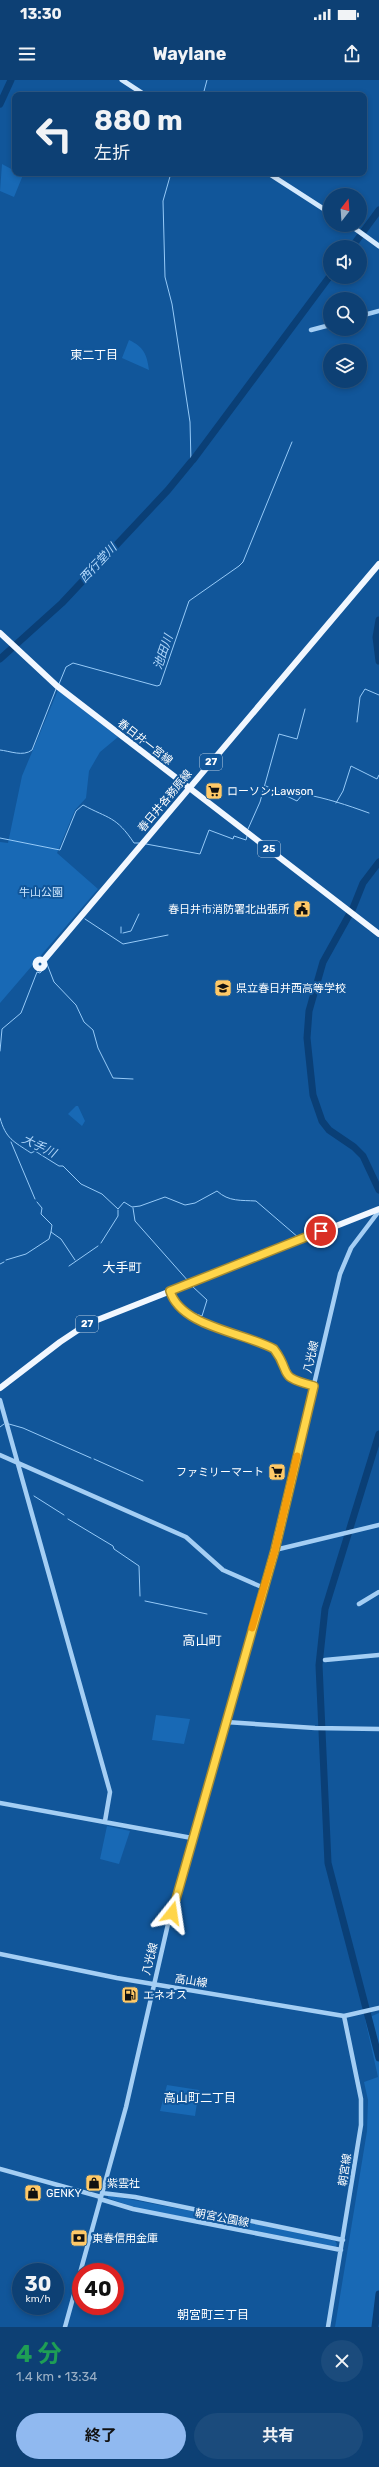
<!DOCTYPE html>
<html lang="ja">
<meta charset="utf-8">
<style>
:root{--surface:#0d4074;--page:#1b4b7c;--text:#f1f3f6;--muted:#9aafc5;--line:#2d5986;--accent:#90b9f0}
body{margin:0;font-family:Rubik,"Noto Sans JP",sans-serif;background:var(--page);color:var(--text);height:100vh;display:flex;flex-direction:column;font-size:15px;white-space:nowrap}
*{box-sizing:border-box;margin:0}
p{font-size:13px;color:var(--muted)}
.icon{flex:none;width:22px;height:22px;fill:none;stroke:currentColor;stroke-width:2;stroke-linecap:round;stroke-linejoin:round}
.map{position:relative;height:2247px;overflow:hidden}
.details{display:flex;flex-direction:column;background:var(--surface);flex:1}
.details>*{flex:none}
.hud{position:absolute;left:12px;top:12px;width:355px;height:84px;border-radius:8px;box-shadow:0 2px 6px #0003,0 0 0 1px var(--line);background:#0d4074;color:var(--text);overflow:hidden}
.needle{width:26px;rotate:17deg}
.fabs{position:absolute;left:323px;top:108px;display:grid;gap:8px}
.fabs a{display:grid;place-items:center;width:44px;height:44px;border-radius:50%;background:var(--surface);box-shadow:0 2px 6px #0003,0 0 0 1px var(--line);font-size:20px}
.speed{position:absolute;left:12px;top:2183px;display:flex;gap:8px;font-size:20px;font-weight:700;text-align:center}
.speed>*{display:grid;place-content:center;width:52px;height:52px;border-radius:50%;background:var(--surface);box-shadow:0 2px 6px #0003,0 0 0 1px var(--line);line-height:1}
.speed small{font-size:10px;font-weight:400}
.speed .limit{border:6px solid #d22;background:#fff;color:#111}
.pin{position:absolute;display:grid;place-items:center;width:34px;height:34px;color:#fff;margin:-17px;border:2px solid #fff;border-radius:50%;box-shadow:0 1px 4px #0007}
.me{position:absolute;width:44px;margin:-22px;rotate:15deg;stroke-linejoin:round;filter:drop-shadow(0 0 3px #0008)}
.turn{display:flex;align-items:center;gap:14px;height:84px;padding:0 16px;font-size:18px}
.turn .icon{width:52px;height:52px;stroke-width:2.5}
.turn b{display:block;font-size:28px;line-height:34px}
.round{display:grid;place-items:center;flex:none;width:42px;height:42px;border-radius:21px;background:var(--page)}
.head{display:flex;align-items:center;justify-content:space-between;height:68px;padding:0 16px}
h1{font-size:24px;font-weight:700;line-height:30px;color:#1e9e55}
.action{display:flex;gap:8px;margin-top:auto;padding:8px 16px}
.action a{flex:1;height:46px;border-radius:24px;background:var(--accent);color:#111;font-size:16px;font-weight:700;line-height:46px;text-align:center}
.action a+a{background:var(--page);color:var(--text)}
.status{display:flex;justify-content:space-between;align-items:center;height:28px;padding:0 20px;background:var(--surface);direction:ltr}
.status svg{height:11px;fill:currentColor}
header{display:flex;justify-content:space-between;align-items:center;height:52px;padding:0 16px;background:var(--surface);font-size:18px;font-weight:700}
.map>svg:first-child{display:block}
.green{fill:#1869b5}
.lines{fill:none;stroke-linecap:round;stroke-linejoin:round}
.stream{stroke:#96caf8;stroke-width:1}
.river{stroke:#0a3f76;stroke-width:7}
.tertiary{stroke:#a4cef4;stroke-width:4.5}
.secondary{stroke:#d4e9fd;stroke-width:5}
.primary{stroke:#f1f7ff;stroke-width:6}
.route-casing{stroke:#a68a30;stroke-width:10}
.route{stroke:#ffd54a;stroke-width:7}
.slow{stroke:#f59e0b;stroke-width:7}
.labels{text-anchor:middle;dominant-baseline:central;stroke-width:4;stroke-linejoin:round;paint-order:stroke}
.shield{fill:#11569a;stroke:#b8cce1;stroke-width:1}
.shield-label{font-size:10px;font-weight:bold;fill:#fff}
.street-label{font-size:11px;fill:#fff;stroke:#11569a}
.poi-label{font-size:11px;fill:#fff;stroke:#11569a;text-anchor:start}
.park-label{font-size:11px;fill:#cce6fe;stroke:#11569a}
.neighbourhood-label{font-size:12px;fill:#fff;stroke:#11569a}
.water-label{font-size:12px;font-style:italic;fill:#b0d7fb;stroke:#11569a}
.quarter-label{font-size:13px;fill:#fff;stroke:#11569a}
</style>
<div class="status"><b>13:30</b><svg viewBox="0 0 49 12"><path d="M0 12V9h3v3zM5 12V6h3v6zM10 12V3h3v9zM15 12V0h3v12zM26 1h20v11H26zM47 4h2v5h-2z"/></svg></div>
<header><svg class="icon" aria-label="menu" viewBox="0 0 24 24"><path d="M4 6h16M4 12h16M4 18h16"/></svg>Waylane<svg class="icon" aria-label="share" viewBox="0 0 24 24"><path d="M12 15V3M7 8l5-5 5 5M5 13v7h14v-7"/></svg></header>
<div class="map">
<svg width="379" height="2247" viewBox="0 0 379 2247">
<rect width="100%" height="100%" fill="#11569a"/>
<!-- green -->
<path class="green" d="M 2,84 L 15,91 L 15,93 L 23,95 L 14,117 L 0,111 Z
M 129,260 C 144,267 147,275 149,290 L 122,278 Z
M 58,610 L 118,657 L 100,672 L 89,691 L 86,718 L 75,730 L 57,773 L 98,809 L 0,923 L 0,762 L 8,763 L 22,696 Z
M 76,1026 L 78,1026 L 85,1041 L 82,1046 L 68,1034 Z
M 156,1635 L 190,1639 L 184,1664 L 152,1660 Z
M 107,1746 L 130,1751 L 119,1784 L 100,1779 Z
M 379,1933 L 379,2247 L 335,2247 L 367,2051 L 368,2020 L 364,2002 L 378,1997 L 365,1939 Z
M 167,2005 L 199,2010 L 195,2036 L 160,2031 Z
M 112,2116 L 217,2136 L 217,2143 L 139,2129 L 108,2118 L 108,2116 Z
M 224,2137 L 335,2161 L 337,2164 L 336,2167 L 221,2144 Z"/>
<g class="lines">
<!-- stream -->
<path class="stream" d="M 203,15 L 207,0
M 171,93 L 163,121 L 165,197 L 172,224 L 190,342 L 191,382
M 59,604 L 66,587 L 73,583 L 157,606 L 160,605 L 189,521 L 239,486 L 243,482 L 292,362
M 357,642 L 360,617 L 365,609 L 379,615
M 0,670 C 10,671 23,677 32,670 L 56,609
M 266,706 L 297,721 L 303,714 C 326,718 347,725 369,733
M 336,723 L 343,711 L 351,686 L 377,699 L 379,695
M 248,749 L 260,722 L 279,654 L 297,659 L 305,629
M 0,758 L 60,770 L 76,731 L 83,725 C 109,739 116,736 134,763 L 139,763
M 146,764 L 200,774 L 209,750 L 233,759 L 234,756 L 246,760 L 247,756
M 85,839 L 123,864 L 168,855
M 121,853 L 121,847
M 123,853 L 131,851 L 139,834
M 47,884 L 54,902 L 76,925 L 84,942 L 93,950 L 98,968 L 113,998 L 133,999
M 0,971 L 2,949 L 21,933 L 37,892 L 40,893 L 47,885
M 0,1038 C 6,1059 13,1061 31,1073 L 35,1071 L 59,1086 L 63,1086 L 81,1104 L 102,1114 L 118,1129 L 124,1122 L 132,1127 L 140,1126 L 165,1117 L 185,1125 L 195,1123 L 217,1111 C 229,1122 241,1120 256,1121 L 299,1158
M 11,1062 L 35,1119
M 37,1122 L 42,1128 L 41,1134 L 52,1145 L 51,1152 L 61,1159 L 75,1180
M 133,1128 L 135,1141 L 189,1202
M 101,1163 L 118,1136 L 118,1130
M 6,1180 L 26,1174 L 49,1159 L 51,1152
M 0,1184 L 4,1182
M 69,1186 L 98,1166
M 192,1206 L 207,1220 L 202,1236 L 193,1233
M 9,1344 L 23,1348 L 91,1378
M 0,1347 L 4,1344
M 94,1379 L 143,1401
M 34,1416 L 64,1435
M 68,1439 L 113,1466 L 114,1469 L 139,1486 L 140,1516
M 145,1521 L 207,1534"/>
<!-- river -->
<path class="river" d="M 0,24 L 11,0
M 352,167 L 379,130
M 193,380 L 330,196
M 379,540 L 376,557 L 379,581
M 0,579 L 62,523 L 168,410 L 191,382
M 379,782 L 363,803 L 353,828 L 323,882 L 309,931 L 307,958 L 313,1015 L 322,1041 L 329,1050 L 354,1067 L 363,1076 L 379,1110
M 379,1354 L 325,1529 L 319,1585 L 328,1783 L 379,1978
M 375,2247 L 379,2214"/>
<!-- tertiary -->
<path class="tertiary" d="M 360,236 L 379,231
M 311,250 L 330,245
M 170,1211 L 177,1226 L 190,1236 L 270,1267 C 281,1273 279,1288 287,1296 C 294,1302 305,1303 314,1305
M 0,1320 L 110,1712 L 105,1741
M 0,1375 L 186,1457 L 223,1490 L 264,1508
M 275,1470 L 379,1445
M 359,1524 L 379,1512
M 325,1580 L 379,1575
M 226,1642 L 315,1648 L 379,1649
M 0,1723 L 192,1758
M 0,1874 L 117,1898 L 344,1936 L 379,1928
M 0,2089 L 101,2117
M 102,2113 L 135,2117 L 343,2160
M 100,2119 L 133,2129 L 341,2170
M 65,2247 L 126,2027 L 168,1844 L 275,1470 L 340,1194 L 351,1168 L 379,1131
M 328,2247 L 361,2045 L 361,2019 L 344,1936"/>
<!-- secondary -->
<path class="secondary" d="M 122,0 L 145,15
M 268,93 L 330,133
M 350,145 L 379,166"/>
<!-- primary -->
<path class="primary" d="M 0,553 L 57,606 L 379,854
M35.5 884a4.5 4.5 0 1 1 9 0a4.5 4.5 0 1 1-9 0Z
M 44,880 L 379,484
M 0,1308 L 60,1262 L 87,1244 L 379,1129"/>
</g>
<g class="lines">
<defs>
<path id="route" d="M 172,1833 L 275,1470 L 314,1306 C 275,1296 293,1294 274,1269 C 243,1252 181,1247 170,1211 L 321,1151"/>
</defs>
<!-- route casing -->
<use href="#route" class="route-casing"/>
<!-- route -->
<use href="#route" class="route"/>
<!-- slow -->
<path class="slow" d="M 252,1548 L 275,1470 L 297,1376"/>
</g>
<!-- icons -->
<defs>
<symbol id="supermarket-square" viewBox="-11 -11 22 22"><rect x="-9" y="-9" width="18" height="18" rx="4" fill="#ffc967" stroke="#11569a"/><path d="M-6-5.5h2.5l.6 2H6L4.5 2H-2.5L-4.4-4H-6ZM-1.5 3.2a1.3 1.3 0 1 0 .1 0ZM3 3.2a1.3 1.3 0 1 0 .1 0Z" fill="#111"/></symbol>
<symbol id="civic-square" viewBox="-11 -11 22 22"><rect x="-9" y="-9" width="18" height="18" rx="4" fill="#ffc967" stroke="#11569a"/><path d="M-.6-6.5H3V-4.5H.6V-3L4-1V1h2V6H-6V1h2V-1L-.6-3ZM-1.2 2.5V6h2.4V2.5Z" fill="#111"/></symbol>
<symbol id="school-square" viewBox="-11 -11 22 22"><rect x="-9" y="-9" width="18" height="18" rx="4" fill="#ffc967" stroke="#11569a"/><path d="M0-5L7-2L0 1L-7-2ZM-4 1L0 2.5L4 1V4Q0 6-4 4Z" fill="#111"/></symbol>
<symbol id="fuel-square" viewBox="-11 -11 22 22"><rect x="-9" y="-9" width="18" height="18" rx="4" fill="#ffc967" stroke="#11569a"/><path d="M-5.5-6h7V0h2V4h1.3V-2.5L3-4.5l.8-.8L6-3V5H2.5V1h-1V6h-7ZM-4.2-4.7v3.2H.2V-4.7Z" fill="#111"/></symbol>
<symbol id="shop-square" viewBox="-11 -11 22 22"><rect x="-9" y="-9" width="18" height="18" rx="4" fill="#ffc967" stroke="#11569a"/><path d="M-5-2.5h2.3a2.7 3.5 0 0 1 5.4 0H5L5.5 6h-11ZM-1.5-2.5h3a1.5 2.3 0 0 0-3 0Z" fill="#111"/></symbol>
<symbol id="bank-square" viewBox="-11 -11 22 22"><rect x="-9" y="-9" width="18" height="18" rx="4" fill="#ffc967" stroke="#11569a"/><path d="M-6-4H6V4H-6ZM0-2.3a2.3 2.3 0 1 0 0 4.6a2.3 2.3 0 1 0 0-4.6Z" fill="#111"/></symbol>
</defs>
<g fill-rule="evenodd">
<use href="#supermarket-square" x="204" y="701" width="20" height="20"/>
<use href="#civic-square" x="292" y="819" width="20" height="20"/>
<use href="#school-square" x="213" y="898" width="20" height="20"/>
<use href="#supermarket-square" x="267" y="1382" width="20" height="20"/>
<use href="#fuel-square" x="120" y="1905" width="20" height="20"/>
<use href="#shop-square" x="84" y="2093" width="20" height="20"/>
<use href="#shop-square" x="23" y="2103" width="20" height="20"/>
<use href="#bank-square" x="69" y="2148" width="20" height="20"/>
</g>
<g class="labels">
<!-- shield labels -->
<g class="shield">
<rect x="200" y="674" width="22" height="16" rx="3"/>
<rect x="258" y="761" width="22" height="16" rx="3"/>
<rect x="76" y="1236" width="22" height="16" rx="3"/>
</g>
<g class="shield-label">
<text x="211" y="682">27</text>
<text x="269" y="769">25</text>
<text x="87" y="1244">27</text>
</g>
<!-- street labels -->
<g class="street-label">
<text transform="translate(145 662) rotate(38)">春日井一宮線</text>
<text transform="translate(165 721) rotate(-50)">春日井各務原線</text>
<text transform="translate(311 1277) rotate(-77)">八光線</text>
<text transform="translate(150 1879) rotate(-76)">八光線</text>
<text transform="translate(191 1901) rotate(9)">高山線</text>
<text transform="translate(345 2090) rotate(-81)">朝宮線</text>
<text transform="translate(222 2138) rotate(11)">朝宮公園線</text>
</g>
<!-- poi labels -->
<g class="poi-label">
<text x="227" y="711">ローソン;Lawson</text>
<text x="289" y="829" text-anchor="end">春日井市消防署北出張所</text>
<text x="236" y="908">県立春日井西高等学校</text>
<text x="264" y="1392" text-anchor="end">ファミリーマート</text>
<text x="143" y="1915">エネオス</text>
<text x="107" y="2103">紫雲社</text>
<text x="46" y="2113">GENKY</text>
<text x="92" y="2158">東春信用金庫</text>
</g>
<!-- park labels -->
<g class="park-label">
<text x="41" y="812">牛山公園</text>
</g>
<!-- neighbourhood labels -->
<g class="neighbourhood-label">
<text x="94" y="275">東二丁目</text>
<text x="200" y="2018">高山町二丁目</text>
<text x="213" y="2235">朝宮町三丁目</text>
</g>
<!-- water labels -->
<g class="water-label">
<text transform="translate(98 483) rotate(-47)">西行堂川</text>
<text transform="translate(163 572) rotate(-71)">池田川</text>
<text transform="translate(39 1066) rotate(26)">大手川</text>
</g>
<!-- quarter labels -->
<g class="quarter-label">
<text x="122" y="1187">大手町</text>
<text x="202" y="1560">高山町</text>
</g>
</g>
</svg>
<div class="fabs">
<a><svg class="needle" viewBox="-14 -14 28 28"><path d="M0-13l5 13h-10z" fill="#e53935"/><path d="M0 13l5-13h-10z" fill="#9aafc5"/></svg></a>
<a><svg class="icon" aria-label="sound" viewBox="0 0 24 24"><path d="M4 9h4l5-4v14l-5-4H4zM17 9q2 3 0 6"/></svg></a>
<a><svg class="icon" aria-label="search" viewBox="0 0 24 24"><circle cx="10" cy="10" r="6"/><path d="M15 15l6 6"/></svg></a>
<a><svg class="icon" aria-label="layers" viewBox="0 0 24 24"><path d="M12 4l9 5-9 5-9-5zM3 14l9 5 9-5"/></svg></a>
</div>
<div class="speed"><div>30<small>km/h</small></div><div class="limit">40</div></div>
<div class="pin" style="left:321px;top:1151px;background:#d93025"><svg class="icon" aria-label="arrive" viewBox="0 0 24 24"><path d="M6 21V4h12l-3 4 3 4H6"/></svg></div>
<svg class="me" style="left:172px;top:1833px" viewBox="-20 -20 40 40"><path d="M0-17L14 15 0 8-14 15z" fill="#ffd54a" stroke="#fff" stroke-width="4"/></svg>
<div class="hud">
<div class="turn"><svg class="icon" aria-label="left" viewBox="0 0 24 24"><path d="M17 20v-9H6M10 6l-5 5 5 5"/></svg><div><b>880 m</b>左折</div></div>
</div>
</div>
<section class="details">
<div class="head"><div><h1>4 分</h1><p>1.4 km · 13:34</p></div><a class="round"><svg class="icon" aria-label="close" viewBox="0 0 24 24"><path d="M6 6l12 12M18 6L6 18"/></svg></a></div>
<div class="action"><a>終了</a><a>共有</a></div>
</section>
